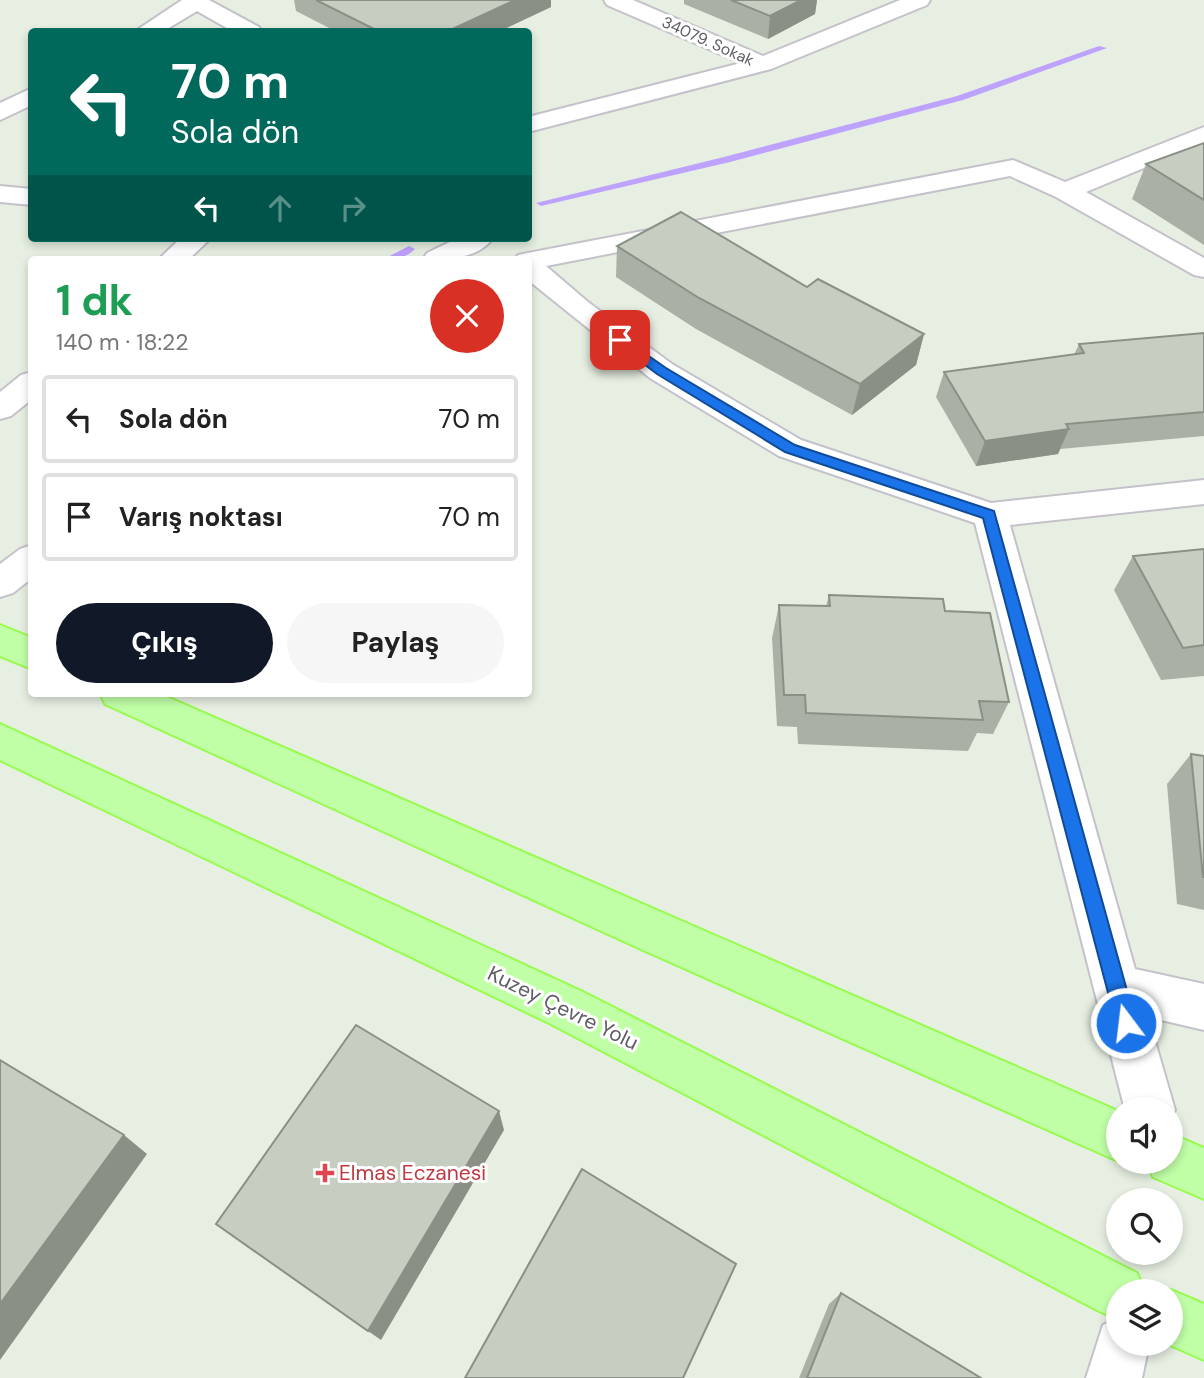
<!DOCTYPE html>
<html lang="tr">
<meta charset="utf-8">
<style>
:root{--surface:#fff;--page:#f6f6f6;--text:#222;--muted:#767676;--line:#e0e0e0;--accent:#111827}
body{margin:0;font-family:"DM Sans",sans-serif;background:var(--page);color:var(--text);height:100vh;display:flex;flex-direction:column;font-size:26px;white-space:nowrap}
*{box-sizing:border-box;margin:0}
p{font-size:23px;color:var(--muted)}
.icon{flex:none;width:38px;height:38px;fill:none;stroke:currentColor;stroke-width:2;stroke-linecap:round;stroke-linejoin:round}
.map{position:relative;flex:1;overflow:hidden}
.panel{position:absolute;left:28px;top:256px;width:504px;height:441px;display:flex;flex-direction:column;background:var(--surface);border-radius:7px;box-shadow:0 4px 10px #0003}
.panel>*{flex:none}
.guide{position:absolute;left:28px;top:28px;width:504px;height:214px;border-radius:7px;box-shadow:0 4px 10px #0003;background:#00695c;color:#fff;overflow:hidden}
.buttons{position:absolute;left:1106px;top:1097px;display:grid;gap:14px}
.buttons a{display:grid;place-items:center;width:77px;height:77px;border-radius:50%;background:var(--surface);box-shadow:0 4px 10px #0003;font-size:35px}
.pin{position:absolute;display:grid;place-items:center;width:60px;height:60px;color:#fff;margin:-30px;border-radius:14px;box-shadow:0 4px 10px #0006}
.me{position:absolute;width:77px;margin:-38px;rotate:345deg;stroke-linejoin:round;filter:drop-shadow(0 0 5px #0008)}
.turn{display:flex;align-items:center;gap:24px;height:147px;padding:0 28px;font-size:32px}
.turn .icon{width:91px;height:91px;stroke-width:2.5}
.turn b{display:block;font-size:49px;line-height:60px}
.lanes{display:flex;align-items:center;height:66px;padding:0 28px;background:#0003;justify-content:center;gap:35px;direction:ltr}
.lanes .off{opacity:.35}
.round{display:grid;place-items:center;flex:none;width:74px;height:74px;border-radius:37px;background:var(--page)}
.summary{display:flex;align-items:center;justify-content:space-between;height:119px;padding:0 28px}
h1{font-size:42px;font-weight:700;line-height:52px;color:#1e9e55}
.action{display:flex;gap:14px;margin-top:auto;padding:14px 28px}
.action a{flex:1;height:80px;border-radius:42px;background:var(--accent);color:#fff;font-size:28px;font-weight:700;line-height:80px;text-align:center}
.action a+a{background:var(--page);color:var(--text)}
ul{padding:0;list-style:none}
li{display:flex;align-items:center;gap:21px;height:88px;margin:0 14px 10px;padding:0 14px;border:4px solid var(--line);border-radius:7px}
li div{flex:1}
li b{display:block;font-size:26px}
li em{font-style:normal}
.map>svg:first-child{display:block}
.lines{fill:none;stroke-linecap:round;stroke-linejoin:round}
.stream{fill:#bea2ff;fill-rule:evenodd}
.minor-casing{stroke:#c5c1ca;stroke-width:4}
.major-casing{stroke:#97fc4e;stroke-width:4}
.minor{fill:#fff;fill-rule:evenodd}
.major{fill:#c1ffa7;fill-rule:evenodd}
.wall{fill:#aab0a6}
.shaded-wall{fill:#8b9087}
.building{fill:#c6cdc1;stroke:#8b9087;stroke-width:2}
.route{fill:#1a73e8;stroke:#114b97;stroke-width:2}
.health-dot{fill:#e0444e;stroke:#fff;stroke-width:2.5}
.labels{text-anchor:middle;dominant-baseline:central;stroke-width:6;stroke-linejoin:round;paint-order:stroke}
.far-street-label{font-size:16px;fill:#5f5b64;stroke:#fff}
.near-street-label{font-size:21px;fill:#5f5b64;stroke:#fff}
.near-health-label{font-size:21px;fill:#be3a42;stroke:#fff;text-anchor:start}
</style>
<div class="map">
<svg width="1204" height="1378" viewBox="0 0 1204 1378">
<rect width="100%" height="100%" fill="#e7efe2"/>
<g class="lines">
<!-- stream -->
<path class="stream" d="M 1099,46 L 1107,48 L 963,100 L 730,162 L 541,206 L 536,203 L 724,157 L 957,96 Z
M 409,246 L 415,249 C 406,258 396,259 384,259 Z"/>
<defs>
<path id="minor" d="M 182,0 L 209,0 L 259,27 L 262,32 L 234,32 L 197,11 L 162,32 L 134,32 Z
M 604,0 L 633,0 L 763,56 L 900,0 L 930,0 L 927,5 L 771,69 L 528,132 L 528,117 L 741,63 L 607,5 Z
M 32,88 L 32,105 L 0,120 L 0,103 Z
M 1204,127 L 1204,143 L 1086,192 L 1204,258 L 1204,277 L 1194,275 L 1056,197 L 1010,176 L 546,266 L 588,302 L 672,364 L 801,440 L 991,503 L 1204,480 L 1204,504 L 1010,525 L 1135,969 L 1204,984 L 1204,1030 L 1148,1017 L 1175,1110 L 1171,1119 L 1171,1110 L 1125,1110 L 975,523 L 779,456 L 650,378 L 528,280 L 528,259 L 515,259 L 518,255 L 528,253 L 1013,160 L 1065,182 Z
M 0,186 L 32,189 L 32,205 L 0,202 Z
M 181,238 L 211,238 L 189,259 L 159,259 Z
M 458,238 L 493,238 C 477,260 447,259 423,259 L 427,253 Z
M 32,372 L 32,399 L 11,416 L 0,419 L 0,392 L 21,375 Z
M 32,545 L 32,578 L 13,593 L 0,597 L 0,564 L 20,549 Z
M 1118,1318 L 1118,1344 L 1149,1344 L 1142,1378 L 1086,1378 L 1103,1325 Z"/>
<path id="major" d="M 0,625 L 32,638 L 32,669 L 0,656 Z
M 100,693 L 158,693 L 1118,1111 L 1118,1161 L 643,950 L 105,704 Z
M 0,724 L 581,991 L 1137,1273 L 1145,1292 L 1118,1292 L 1118,1319 L 1099,1311 L 549,1023 L 0,760 Z
M 1171,1134 L 1204,1148 L 1204,1199 L 1153,1177 L 1147,1162 L 1171,1162 Z
M 1171,1290 L 1204,1304 L 1204,1360 L 1168,1344 L 1171,1344 L 1171,1292 L 1167,1292 Z"/>
</defs>
<!-- minor casing -->
<use href="#minor" class="minor-casing"/>
<!-- major casing -->
<use href="#major" class="major-casing"/>
<!-- minor -->
<use href="#minor" class="minor"/>
<!-- major -->
<use href="#major" class="major"/>
</g>
<!-- wall -->
<path class="wall" d="M 294,0 L 551,0 L 551,7 L 498,32 L 337,32 L 296,11 Z
M 684,0 L 817,0 L 815,14 L 768,39 L 684,4 Z
M 1204,143 L 1204,245 L 1132,199 L 1146,164 Z
M 617,246 L 807,287 L 924,334 L 916,365 L 852,415 L 696,329 L 616,277 Z
M 1204,333 L 1204,436 L 1060,449 L 1058,454 L 976,466 L 936,397 L 944,372 L 1074,355 L 1079,344 Z
M 1204,549 L 1204,676 L 1161,680 L 1114,590 L 1133,556 Z
M 829,595 L 945,611 L 1009,702 L 993,734 L 977,733 L 968,751 L 798,744 L 797,727 L 777,726 L 772,638 L 779,605 L 826,606 Z
M 1191,754 L 1204,756 L 1204,910 L 1177,904 L 1167,784 Z
M 841,1293 L 981,1378 L 799,1378 L 829,1304 Z"/>
<!-- shaded-wall -->
<path class="shaded-wall" d="M 515,0 L 551,0 L 551,7 L 498,32 L 446,32 Z
M 801,0 L 817,0 L 815,14 L 768,39 L 770,16 Z
M 924,334 L 916,365 L 852,415 L 860,384 Z
M 1069,429 L 1058,454 L 976,466 L 985,441 Z
M 499,1111 L 504,1130 L 381,1340 L 368,1331 Z
M 124,1135 L 147,1154 L 0,1360 L 0,1304 Z"/>
<!-- building -->
<path class="building" d="M 316,0 L 515,0 L 446,32 L 380,32 Z
M 731,0 L 801,0 L 770,16 Z
M 1204,143 L 1204,200 L 1146,164 Z
M 681,212 L 807,287 L 818,279 L 924,334 L 860,384 L 699,298 L 617,246 Z
M 1204,333 L 1204,412 L 1066,424 L 1069,429 L 985,441 L 944,372 L 1084,353 L 1079,344 Z
M 1204,549 L 1204,645 L 1183,648 L 1133,556 Z
M 829,595 L 943,599 L 945,611 L 990,613 L 1009,702 L 979,701 L 983,720 L 806,713 L 805,695 L 784,695 L 779,605 L 830,606 Z
M 1191,754 L 1204,756 L 1204,877 L 1203,877 Z
M 356,1025 L 499,1111 L 368,1331 L 216,1224 Z
M 0,1060 L 124,1135 L 0,1304 Z
M 582,1169 L 736,1264 L 683,1378 L 465,1378 Z
M 841,1293 L 981,1378 L 807,1378 Z"/>
<!-- route -->
<path class="route" d="M 620,336 L 666,368 L 795,445 L 994,511 L 1136,1023 L 1133,1030 L 1126,1033 L 1119,1030 L 1116,1023 L 983,518 L 785,452 L 657,374 L 615,342 L 613,340 Z"/>
<!-- markers -->
<path class="health-dot" d="M321.5 1162.5h7v7h7v7h-7v7h-7v-7h-7v-7h7z"/>
<g class="labels">
<!-- far-street labels -->
<g class="far-street-label">
<text transform="translate(708 41) rotate(24)">34079. Sokak</text>
</g>
<!-- near-street labels -->
<g class="near-street-label">
<text transform="translate(563 1008) rotate(26)">Kuzey Çevre Yolu</text>
</g>
<!-- near-health labels -->
<g class="near-health-label">
<text x="339" y="1173">Elmas Eczanesi</text>
</g>
</g>
</svg>
<div class="buttons">
<a><svg class="icon" aria-label="sound" viewBox="0 0 24 24"><path d="M4 9h4l5-4v14l-5-4H4zM17 9q2 3 0 6"/></svg></a>
<a><svg class="icon" aria-label="search" viewBox="0 0 24 24"><circle cx="10" cy="10" r="6"/><path d="M15 15l6 6"/></svg></a>
<a><svg class="icon" aria-label="layers" viewBox="0 0 24 24"><path d="M12 4l9 5-9 5-9-5zM3 14l9 5 9-5"/></svg></a>
</div>
<div class="pin" style="left:620px;top:340px;background:#d93025"><svg class="icon" aria-label="arrive" viewBox="0 0 24 24"><path d="M6 21V4h12l-3 4 3 4H6"/></svg></div>
<svg class="me" style="left:1126px;top:1023px" viewBox="-20 -20 40 40"><circle r="17" fill="#1a73e8" stroke="#fff" stroke-width="3"/><path d="M0-11L8 9 0 5-8 9z" fill="#fff"/></svg>
<div class="guide">
<div class="turn"><svg class="icon" aria-label="left" viewBox="0 0 24 24"><path d="M17 20v-9H6M10 6l-5 5 5 5"/></svg><div><b>70 m</b>Sola dön</div></div>
<div class="lanes"><svg class="icon" aria-label="left" viewBox="0 0 24 24"><path d="M17 20v-9H6M10 6l-5 5 5 5"/></svg><svg class="icon off" aria-label="ahead" viewBox="0 0 24 24"><path d="M12 20V5M6 11l6-6 6 6"/></svg><svg class="icon off" aria-label="right" viewBox="0 0 24 24"><path d="M7 20v-9h11M14 6l5 5-5 5"/></svg></div>
</div>
<section class="panel">
<div class="summary"><div><h1>1 dk</h1><p>140 m · 18:22</p></div><a class="round" style="background:#d93025;color:#fff"><svg class="icon" aria-label="close" viewBox="0 0 24 24"><path d="M6 6l12 12M18 6L6 18"/></svg></a></div>
<ul>
<li><svg class="icon" aria-label="left" viewBox="0 0 24 24"><path d="M17 20v-9H6M10 6l-5 5 5 5"/></svg><div><b>Sola dön</b></div><em>70 m</em></li>
<li><svg class="icon" aria-label="arrive" viewBox="0 0 24 24"><path d="M6 21V4h12l-3 4 3 4H6"/></svg><div><b>Varış noktası</b></div><em>70 m</em></li>
</ul>
<div class="action"><a>Çıkış</a><a>Paylaş</a></div>
</section>
</div>
